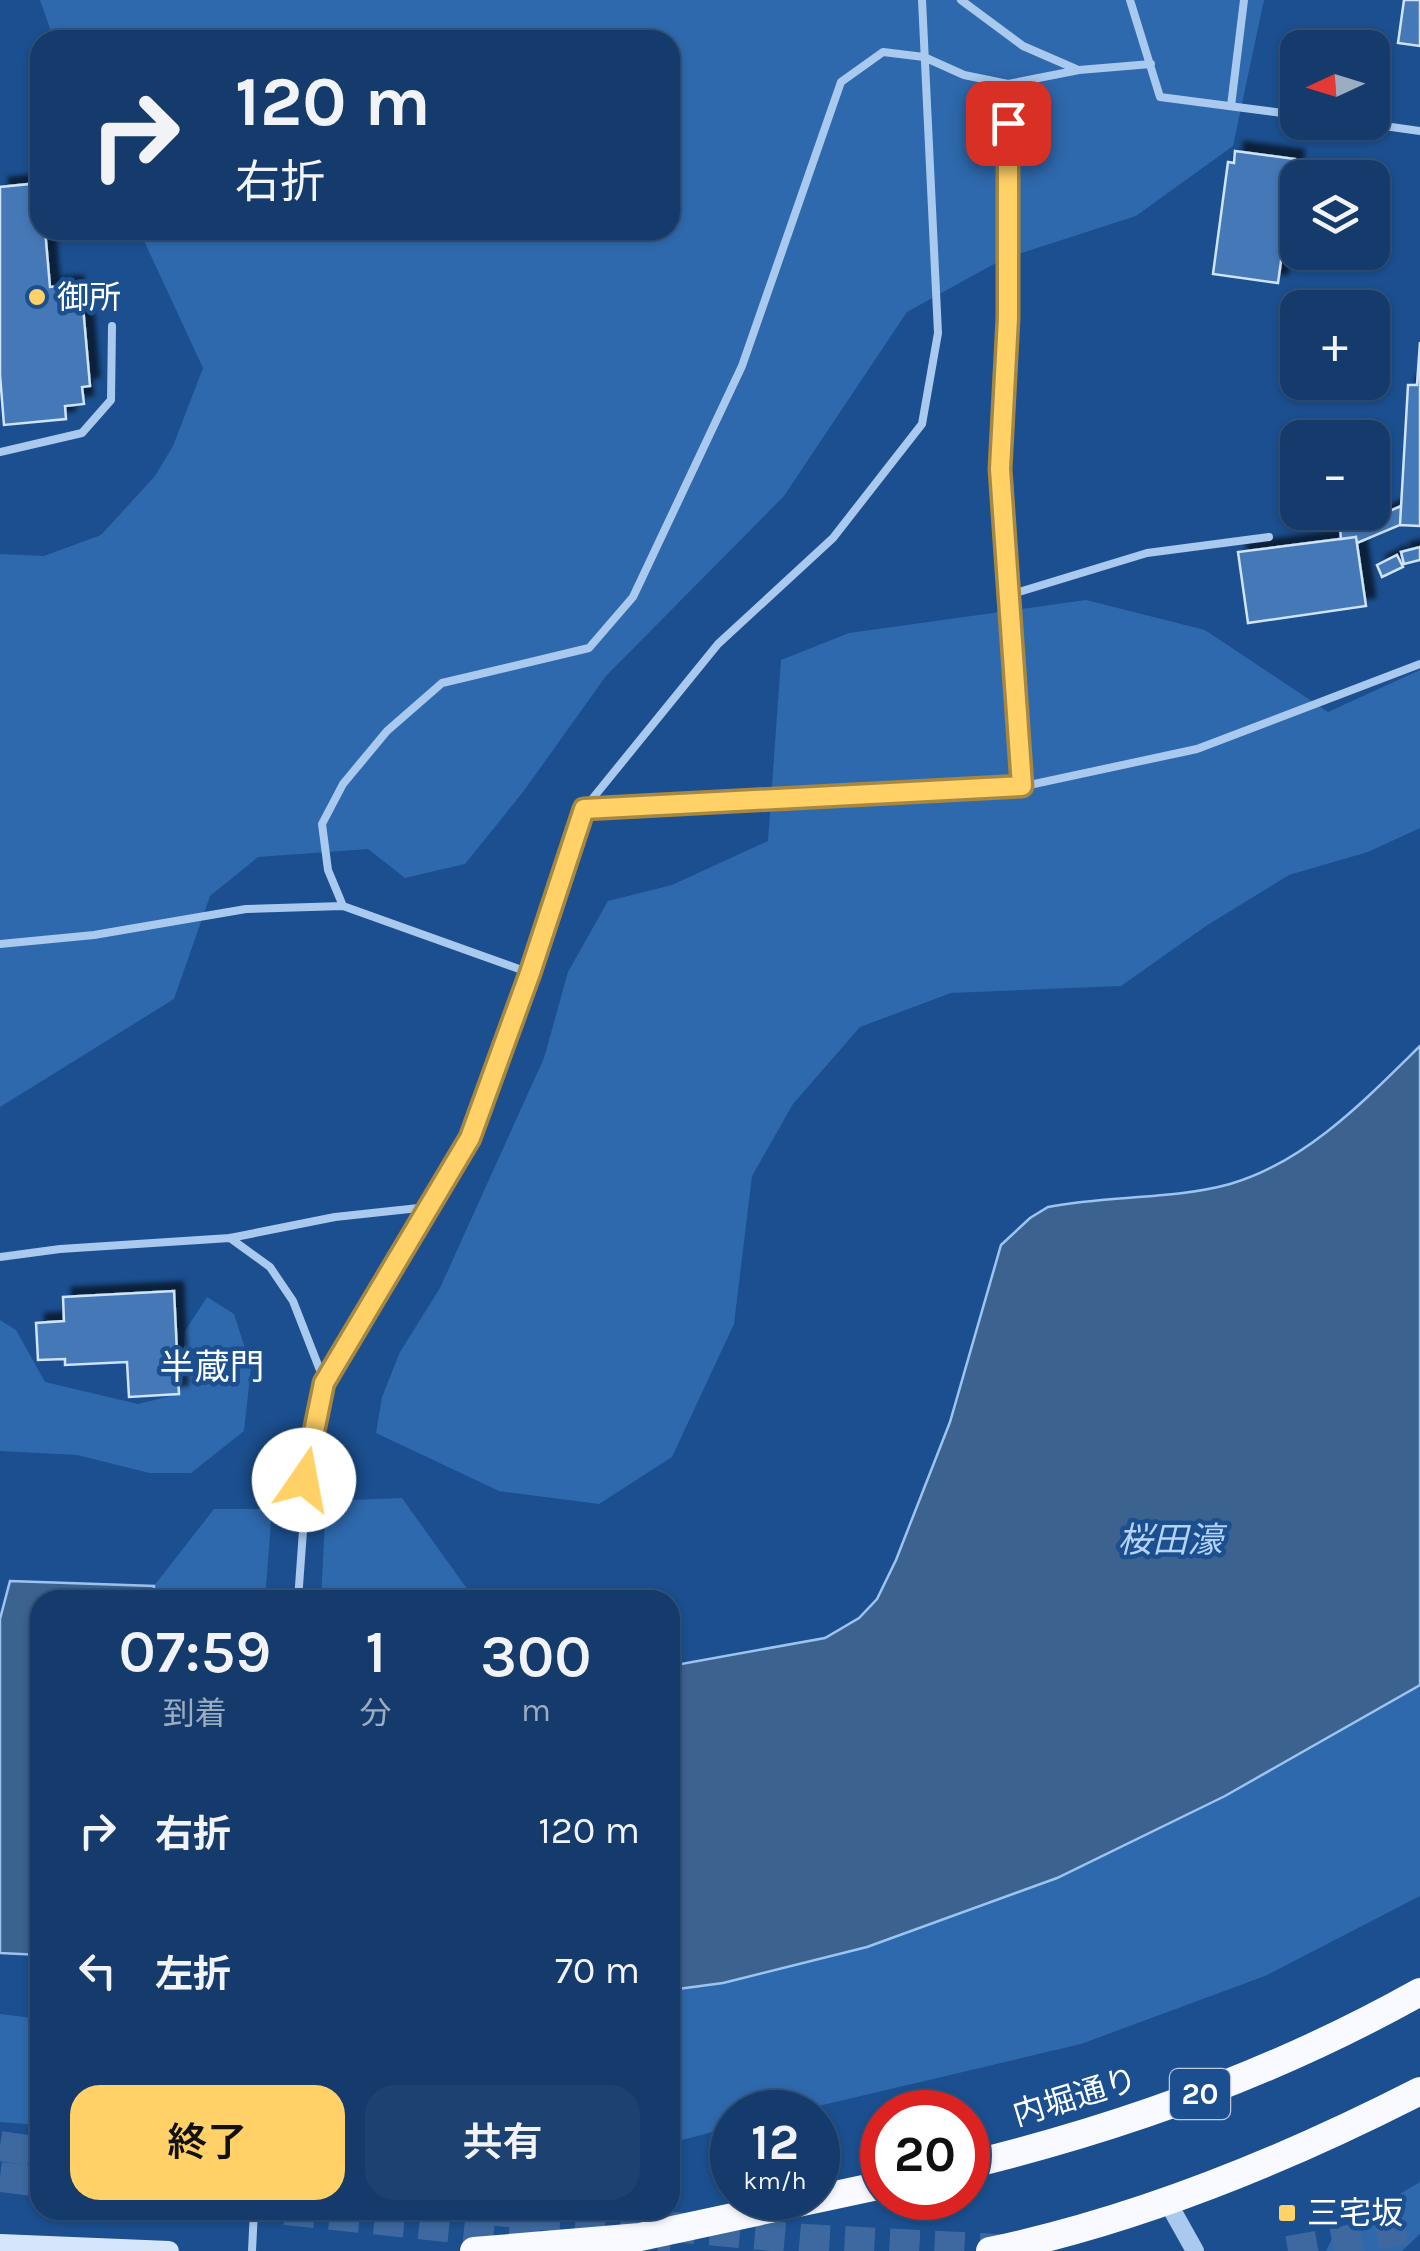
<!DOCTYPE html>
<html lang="ja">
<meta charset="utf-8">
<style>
:root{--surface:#143b6b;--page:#1d4271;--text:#f1f3f6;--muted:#9dadc1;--line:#33557e;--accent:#ffd166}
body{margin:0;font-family:Karla,"Noto Sans JP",sans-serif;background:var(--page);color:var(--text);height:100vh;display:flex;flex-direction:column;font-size:38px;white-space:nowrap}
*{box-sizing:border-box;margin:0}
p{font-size:32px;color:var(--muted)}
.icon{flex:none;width:55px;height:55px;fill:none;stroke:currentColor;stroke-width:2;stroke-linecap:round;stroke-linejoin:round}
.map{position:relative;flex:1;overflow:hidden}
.side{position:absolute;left:30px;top:1590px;width:650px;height:630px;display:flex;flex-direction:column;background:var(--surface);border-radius:30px;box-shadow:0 2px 8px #0004,0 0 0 2px var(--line)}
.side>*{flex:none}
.guide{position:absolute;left:30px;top:30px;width:650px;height:210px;border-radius:30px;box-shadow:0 2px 8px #0004,0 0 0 2px var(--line);background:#143b6b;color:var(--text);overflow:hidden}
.needle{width:65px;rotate:266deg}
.fabs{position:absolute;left:1280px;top:30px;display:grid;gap:20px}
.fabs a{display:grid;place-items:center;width:110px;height:110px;border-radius:20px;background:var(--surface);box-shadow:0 2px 8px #0004,0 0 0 2px var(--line);font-size:50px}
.speed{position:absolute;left:710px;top:2090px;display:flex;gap:20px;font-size:50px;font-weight:700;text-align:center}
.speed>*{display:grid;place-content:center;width:130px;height:130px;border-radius:50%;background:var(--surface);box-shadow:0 2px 8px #0004,0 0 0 2px var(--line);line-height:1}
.speed small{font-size:25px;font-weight:400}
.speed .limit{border:15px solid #d22;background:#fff;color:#111}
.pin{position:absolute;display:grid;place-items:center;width:85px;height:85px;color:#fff;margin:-42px;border-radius:20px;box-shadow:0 5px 15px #0006}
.me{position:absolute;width:110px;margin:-55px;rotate:12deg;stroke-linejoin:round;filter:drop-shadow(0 0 8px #0008)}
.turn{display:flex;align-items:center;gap:35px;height:210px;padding:0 40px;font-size:45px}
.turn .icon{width:130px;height:130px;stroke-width:2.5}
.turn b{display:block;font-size:70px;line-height:85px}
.eta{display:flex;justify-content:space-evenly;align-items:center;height:170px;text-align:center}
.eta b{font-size:60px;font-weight:600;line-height:70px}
.action{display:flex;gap:20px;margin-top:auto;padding:20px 40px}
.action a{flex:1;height:115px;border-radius:30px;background:var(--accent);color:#111;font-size:40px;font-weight:600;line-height:115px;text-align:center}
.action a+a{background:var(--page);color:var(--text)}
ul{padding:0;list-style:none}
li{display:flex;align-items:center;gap:30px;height:140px;padding:0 40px}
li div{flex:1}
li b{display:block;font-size:38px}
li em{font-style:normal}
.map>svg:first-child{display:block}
.green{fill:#2e69ad}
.water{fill:#3c6290;stroke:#9cc4f0;stroke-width:2.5}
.building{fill:#4478b7;stroke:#cfe3fa;stroke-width:2.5;filter:url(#shadow)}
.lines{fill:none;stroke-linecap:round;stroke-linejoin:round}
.motorway-tunnel{stroke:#3d69a0;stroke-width:30;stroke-dasharray:30 15;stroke-linecap:butt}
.service{stroke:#a9c9ee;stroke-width:8}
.tertiary{stroke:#a9c9ee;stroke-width:18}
.secondary{stroke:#d6e6fa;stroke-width:20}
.trunk{stroke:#f8faff;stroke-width:28}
.route-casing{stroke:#a68842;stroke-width:25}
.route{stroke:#ffd166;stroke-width:18}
.poi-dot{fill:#ffd166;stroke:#1b4f8f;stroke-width:4}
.labels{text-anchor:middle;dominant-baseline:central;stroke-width:9;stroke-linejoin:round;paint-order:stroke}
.shield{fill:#1b4f8f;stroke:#bbcadd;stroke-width:2.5}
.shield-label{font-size:30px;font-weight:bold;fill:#fff}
.poi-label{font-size:32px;fill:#fff;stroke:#1b4f8f;text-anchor:start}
.street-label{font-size:32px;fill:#fff;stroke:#1b4f8f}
.neighbourhood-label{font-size:35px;fill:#fff;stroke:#1b4f8f}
.water-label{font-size:35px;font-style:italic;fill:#b5d3f5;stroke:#1b4f8f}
</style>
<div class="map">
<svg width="1420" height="2251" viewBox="0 0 1420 2251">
<defs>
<filter id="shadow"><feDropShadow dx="9" dy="-9" stdDeviation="2.5" flood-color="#0009"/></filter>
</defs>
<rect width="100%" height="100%" fill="#1b4f8f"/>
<!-- green -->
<path class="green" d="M 40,0 L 1264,0 L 1233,146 L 1136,216 L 1003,259 L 907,312 L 784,496 L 606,676 L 523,792 L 465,864 L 405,878 L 368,849 L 258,857 L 210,896 L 174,999 L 0,1107 L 0,554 L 44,556 L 101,535 L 155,476 L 173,446 L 203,368 L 139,230 L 670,230 L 670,40 L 54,40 Z
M 1086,600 L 1205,630 L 1328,712 L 1420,670 L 1420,828 L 1368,852 L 1289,875 L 1206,926 L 1121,986 L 951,993 L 860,1027 L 793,1104 L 752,1176 L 734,1324 L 672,1457 L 599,1504 L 499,1491 L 376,1433 L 382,1397 L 400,1352 L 440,1288 L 544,1058 L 568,972 L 608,901 L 672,885 L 768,841 L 781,660 L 849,633 Z
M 207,1297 L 234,1314 L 251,1367 L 244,1431 L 191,1473 L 149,1473 L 77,1455 L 0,1451 L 0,1320 L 16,1330 L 45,1382 L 138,1404 L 179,1394 L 185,1331 Z
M 402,1498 L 475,1600 L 321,1600 L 326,1501 Z
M 214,1509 L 272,1509 L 265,1600 L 153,1600 L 154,1586 Z
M 1420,1685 L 1420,1896 L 1265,1976 L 1081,2044 L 793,2112 L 732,2112 L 732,2127 L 670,2143 L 670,1990 L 723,1983 L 867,1947 L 1057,1878 L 1225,1796 Z
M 0,2014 L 40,2019 L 40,2125 L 0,2122 Z
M 1420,2182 L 1420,2234 L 1402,2251 L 1326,2251 L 1335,2232 Z"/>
<!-- water -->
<path class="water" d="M 1420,1046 L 1420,1685 L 1225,1796 L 1057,1878 L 867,1947 L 723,1983 L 670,1990 L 670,1666 L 825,1638 L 859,1618 L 877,1599 L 896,1560 L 950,1422 L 1001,1245 L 1030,1218 L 1048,1207 C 1108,1195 1172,1200 1230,1184 C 1306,1162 1365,1100 1420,1046 Z
M 10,1581 L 154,1586 L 153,1600 L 40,1600 L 40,1955 L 0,1953 L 0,1619 Z"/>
<!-- building -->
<path class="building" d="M 1404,0 L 1420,0 L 1420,46 L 1398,43 Z
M 1235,151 L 1295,159 L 1278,283 L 1213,274 L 1228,162 L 1234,163 Z
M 40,183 L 40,230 L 45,230 L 50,287 L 74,285 L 76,307 L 83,307 L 90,386 L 82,387 L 84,404 L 65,406 L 66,419 L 4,425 L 0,375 L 0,187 Z
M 1420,342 L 1420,526 L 1400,525 L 1408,385 L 1417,385 Z
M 1401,506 L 1400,525 L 1357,543 L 1356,537 L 1341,539 L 1340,527 L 1354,527 Z
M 1356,537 L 1366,606 L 1248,623 L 1238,552 Z
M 1420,547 L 1420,560 L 1404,564 L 1401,552 Z
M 1397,555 L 1403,567 L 1382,577 L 1377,565 Z
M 174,1291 L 179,1394 L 129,1397 L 127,1362 L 65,1365 L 65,1359 L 38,1360 L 36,1323 L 64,1321 L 63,1297 Z
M 330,1465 L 332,1501 L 277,1505 L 275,1470 L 292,1469 L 293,1481 L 315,1479 L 315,1466 Z"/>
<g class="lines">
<!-- motorway-tunnel -->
<path class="motorway-tunnel" d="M 0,2146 L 40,2152
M 0,2177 L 40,2182
M 285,2210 L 552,2238
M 486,2210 L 805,2239 L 1017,2250
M 613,2245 L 670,2251
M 1288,2251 L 1420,2227"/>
<!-- service -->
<path class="service" d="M 961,0 L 1023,46 L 1076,69
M 1130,0 L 1160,97 L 1298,115
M 1008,84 L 1008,318 L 1000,469 L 1022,786
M 1231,106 L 1244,0
M 1356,122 L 1420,131
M 0,452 L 82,433 L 111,400 L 112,326
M 1009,595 L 1147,553 L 1269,537
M 584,809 L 718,644 L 833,538 L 922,424 L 938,333 L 922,0
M 343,906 L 328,870 L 322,824 L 343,784 L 387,731 L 442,683 L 589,648 L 633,597 L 742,366 L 841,82 L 883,52 L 924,57 L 964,75 L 1008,84 L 1079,70 L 1151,64
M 0,944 L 94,935 L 246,909 L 343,906 L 530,973
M 230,1238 L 270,1267 L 293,1301 L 325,1383
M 0,1257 L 60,1249 L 230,1238 L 335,1217 L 428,1207
M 304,1480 L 325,1383 L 470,1138 L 530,973 L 584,809 L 1006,790 L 1197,749 L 1420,664
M 298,1600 L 305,1503
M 252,2251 L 254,2210"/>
<!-- tertiary -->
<path class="tertiary" d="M 1167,2201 L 1195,2251"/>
<!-- secondary -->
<path class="secondary" d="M 0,2244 L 169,2251"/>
<!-- trunk -->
<path class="trunk" d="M 968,2165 C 1125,2127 1279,2071 1420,1992
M 474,2251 L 640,2237 L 882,2185
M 990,2251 C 1139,2220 1285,2160 1420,2091"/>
</g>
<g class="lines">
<defs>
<path id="route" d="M 304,1480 L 324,1383 L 470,1138 L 530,973 L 584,809 L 1022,786 L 1000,469 L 1008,318 L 1008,123"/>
</defs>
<!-- route casing -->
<use href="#route" class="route-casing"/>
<!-- route -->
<use href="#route" class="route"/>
</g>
<!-- markers -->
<g class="poi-dot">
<circle cx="37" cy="297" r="10"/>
<rect x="1277" y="2203" width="20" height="20" rx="5"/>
</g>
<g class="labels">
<!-- shield labels -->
<rect class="shield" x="1170" y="2069" width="60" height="50" rx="8"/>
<g class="shield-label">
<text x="1200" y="2094">20</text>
</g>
<!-- poi labels -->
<g class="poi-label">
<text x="57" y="297">御所</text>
<text x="1307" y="2213">三宅坂</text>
</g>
<!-- street labels -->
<g class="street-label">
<text transform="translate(1075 2097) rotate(-17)">内堀通り</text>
</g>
<!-- neighbourhood labels -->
<g class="neighbourhood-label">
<text x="212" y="1367">半蔵門</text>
</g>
<!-- water labels -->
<g class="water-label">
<text x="1170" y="1540">桜田濠</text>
</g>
</g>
</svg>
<div class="fabs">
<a><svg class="needle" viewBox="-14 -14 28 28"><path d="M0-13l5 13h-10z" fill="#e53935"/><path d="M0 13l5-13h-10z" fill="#9dadc1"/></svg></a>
<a><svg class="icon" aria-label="layers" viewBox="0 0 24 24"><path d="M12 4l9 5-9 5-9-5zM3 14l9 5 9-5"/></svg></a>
<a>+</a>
<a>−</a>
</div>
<div class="speed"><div>12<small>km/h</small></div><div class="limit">20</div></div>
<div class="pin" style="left:1008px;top:123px;background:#d93025"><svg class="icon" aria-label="arrive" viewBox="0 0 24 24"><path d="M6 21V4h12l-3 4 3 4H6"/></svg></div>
<svg class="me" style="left:304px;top:1480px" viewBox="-20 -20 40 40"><circle r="19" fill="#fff"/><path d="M0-13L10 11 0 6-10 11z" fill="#ffd166"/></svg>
<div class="guide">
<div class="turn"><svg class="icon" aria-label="right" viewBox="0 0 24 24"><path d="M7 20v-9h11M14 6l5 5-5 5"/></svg><div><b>120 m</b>右折</div></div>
</div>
<section class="side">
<div class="eta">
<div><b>07:59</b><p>到着</p></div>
<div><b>1</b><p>分</p></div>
<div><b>300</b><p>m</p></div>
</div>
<ul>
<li><svg class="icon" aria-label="right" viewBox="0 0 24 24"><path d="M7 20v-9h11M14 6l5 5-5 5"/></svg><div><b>右折</b></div><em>120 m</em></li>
<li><svg class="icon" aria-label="left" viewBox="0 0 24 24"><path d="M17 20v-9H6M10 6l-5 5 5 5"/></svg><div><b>左折</b></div><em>70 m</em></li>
</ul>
<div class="action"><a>終了</a><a>共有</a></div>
</section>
</div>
